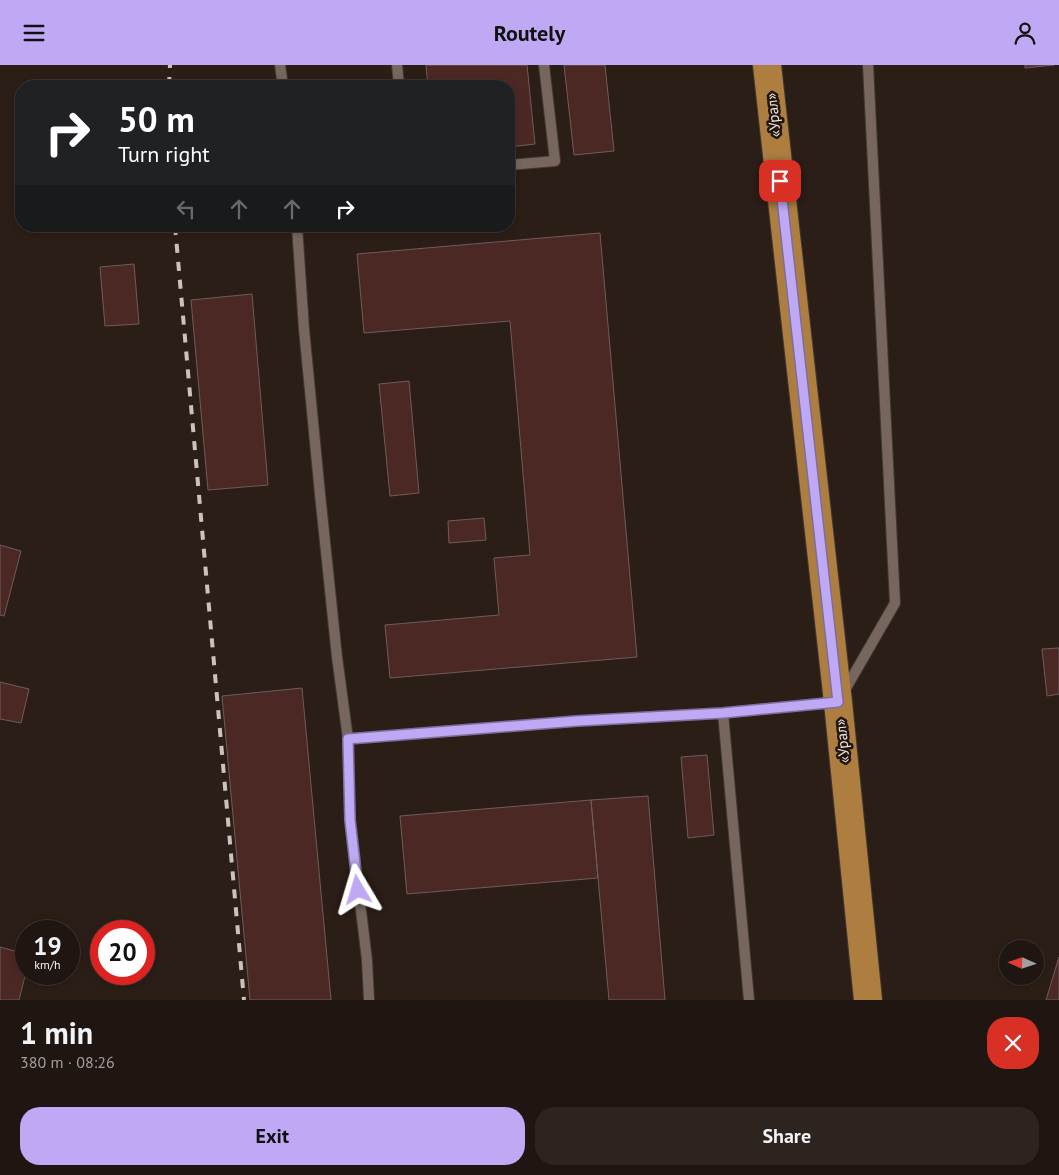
<!DOCTYPE html>
<meta charset="utf-8">
<style>
:root{--surface:#201611;--page:#2d231f;--text:#f1f3f6;--muted:#a29f9f;--line:#3d3531;--accent:#bfa9f4}
body{margin:0;font-family:"PT Sans",sans-serif;background:var(--page);color:var(--text);height:100vh;display:flex;flex-direction:column;font-size:19px;white-space:nowrap}
*{box-sizing:border-box;margin:0}
p{font-size:16px;color:var(--muted)}
.icon{flex:none;width:28px;height:28px;fill:none;stroke:currentColor;stroke-width:2;stroke-linecap:round;stroke-linejoin:round}
.map{position:relative;height:935px;overflow:hidden}
.side{display:flex;flex-direction:column;background:var(--surface);flex:1}
.side>*{flex:none}
.top-card{position:absolute;left:15px;top:15px;width:500px;height:152px;border-radius:20px;box-shadow:0 2px 8px #0003,0 0 0 1px var(--line);background:#202124;color:#fff;overflow:hidden}
.needle{width:32px;rotate:273deg}
.controls{position:absolute;left:999px;top:875px;display:grid;gap:10px}
.controls a{display:grid;place-items:center;width:45px;height:45px;border-radius:50%;background:var(--surface);box-shadow:0 2px 8px #0003,0 0 0 1px var(--line);font-size:25px}
.speed{position:absolute;left:15px;top:855px;display:flex;gap:10px;font-size:25px;font-weight:700;text-align:center}
.speed>*{display:grid;place-content:center;width:65px;height:65px;border-radius:50%;background:var(--surface);box-shadow:0 2px 8px #0003,0 0 0 1px var(--line);line-height:1}
.speed small{font-size:12px;font-weight:400}
.speed .limit{border:8px solid #d22;background:#fff;color:#111}
.pin{position:absolute;display:grid;place-items:center;width:42px;height:42px;color:#fff;margin:-21px;border-radius:10px;box-shadow:0 2px 8px #0006}
.me{position:absolute;width:55px;margin:-28px;rotate:353deg;stroke-linejoin:round;filter:drop-shadow(0 0 4px #0008)}
.turn{display:flex;align-items:center;gap:18px;height:105px;padding:0 20px;font-size:22px}
.turn .icon{width:65px;height:65px;stroke-width:2.5}
.turn b{display:block;font-size:35px;line-height:42px}
.lanes{display:flex;align-items:center;height:48px;padding:0 20px;background:#0003;justify-content:center;gap:25px;direction:ltr}
.lanes .off{opacity:.35}
.round{display:grid;place-items:center;flex:none;width:52px;height:52px;border-radius:20px;background:var(--page)}
.head{display:flex;align-items:center;justify-content:space-between;height:85px;padding:0 20px}
h1{font-size:30px;font-weight:700;line-height:38px}
.primary-button{display:flex;gap:10px;margin-top:auto;padding:10px 20px}
.primary-button a{flex:1;height:58px;border-radius:20px;background:var(--accent);color:#111;font-size:20px;font-weight:700;line-height:58px;text-align:center}
.primary-button a+a{background:var(--page);color:var(--text)}
header{display:flex;justify-content:space-between;align-items:center;height:65px;padding:0 20px;background:var(--accent);color:#111;font-size:22px;font-weight:700}
.map>svg:first-child{display:block}
.building{fill:#4c2824;stroke:#6e5c5a}
.lines{fill:none;stroke-linecap:round;stroke-linejoin:round}
.service-casing{stroke:#433934;stroke-width:12}
.trunk-casing{stroke:#433934;stroke-width:30}
.service{stroke:#76665e;stroke-width:10}
.trunk{stroke:#ad7e3f;stroke-width:28}
.rail{stroke:#ccc2bd;stroke-width:4;stroke-dasharray:9 9;stroke-linecap:butt}
.route-casing{stroke:#7c6e9f;stroke-width:12}
.route{stroke:#bfa9f4;stroke-width:9}
.labels{text-anchor:middle;dominant-baseline:central;stroke-width:5;stroke-linejoin:round;paint-order:stroke}
.street-label{font-size:15px;fill:#eee5e0;stroke:#21150e}
</style>
<header><svg class="icon" aria-label="menu" viewBox="0 0 24 24"><path d="M4 6h16M4 12h16M4 18h16"/></svg>Routely<svg class="icon" aria-label="person" viewBox="0 0 24 24"><circle cx="12" cy="8" r="4"/><path d="M4 21q1-7 8-7t8 7"/></svg></header>
<div class="map">
<svg width="1059" height="935" viewBox="0 0 1059 935">
<rect width="100%" height="100%" fill="#2b1e17"/>
<!-- building -->
<path class="building" d="M 426,0 L 527,0 L 535,79 L 509,82 L 509,21 L 428,21 Z
M 564,0 L 605,0 L 614,86 L 574,90 Z
M 1025,0 L 1054,0 L 1025,3 Z
M 600,168 L 637,592 L 390,613 L 385,560 L 499,550 L 494,493 L 530,490 L 510,256 L 364,268 L 357,189 Z
M 134,199 L 139,259 L 105,261 L 100,202 Z
M 252,229 L 268,420 L 208,425 L 191,235 Z
M 409,316 L 419,428 L 390,431 L 379,319 Z
M 484,453 L 486,475 L 449,478 L 448,456 Z
M 0,480 L 21,486 L 4,551 L 0,550 Z
M 1059,583 L 1059,629 L 1047,631 L 1042,584 Z
M 0,617 L 29,624 L 21,658 L 0,654 Z
M 302,623 L 331,935 L 250,935 L 222,631 Z
M 707,690 L 714,770 L 688,773 L 681,692 Z
M 648,731 L 665,935 L 609,935 L 591,735 Z
M 591,735 L 598,813 L 407,829 L 400,751 Z
M 0,882 L 26,889 L 26,907 L 19,935 L 0,935 Z
M 1059,892 L 1059,935 L 1046,935 Z"/>
<g class="lines">
<defs>
<path id="service" d="M 280,0 L 283,21
M 397,0 L 399,21
M 509,100 L 555,96 L 544,0
M 297,161 L 304,264 L 320,429 L 337,592 L 348,674 L 350,755 L 367,895 L 369,935
M 348,674 L 577,656 L 723,648
M 749,935 L 723,648 L 838,637 L 895,538 L 868,0"/>
<path id="trunk" d="M 767,0 L 838,637 L 868,935"/>
</defs>
<!-- service casing -->
<use href="#service" class="service-casing"/>
<!-- trunk casing -->
<use href="#trunk" class="trunk-casing"/>
<!-- service -->
<use href="#service" class="service"/>
<!-- trunk -->
<use href="#trunk" class="trunk"/>
<!-- rail -->
<path class="rail" d="M 169,21 L 170,0
M 175,161 L 244,935"/>
</g>
<g class="lines">
<defs>
<path id="route" d="M 358,825 L 350,755 L 348,674 L 577,656 L 723,648 L 838,637 L 780,116"/>
</defs>
<!-- route casing -->
<use href="#route" class="route-casing"/>
<!-- route -->
<use href="#route" class="route"/>
</g>
<g class="labels">
<!-- street labels -->
<g class="street-label">
<text transform="translate(773 50) rotate(-96)">«Урал»</text>
<text transform="translate(842 676) rotate(-96)">«Урал»</text>
</g>
</g>
</svg>
<div class="controls">
<a><svg class="needle" viewBox="-14 -14 28 28"><path d="M0-13l5 13h-10z" fill="#e53935"/><path d="M0 13l5-13h-10z" fill="#a29f9f"/></svg></a>
</div>
<div class="speed"><div>19<small>km/h</small></div><div class="limit">20</div></div>
<div class="pin" style="left:780px;top:116px;background:#d93025"><svg class="icon" aria-label="arrive" viewBox="0 0 24 24"><path d="M6 21V4h12l-3 4 3 4H6"/></svg></div>
<svg class="me" style="left:358px;top:825px" viewBox="-20 -20 40 40"><path d="M0-17L14 15 0 8-14 15z" fill="#bfa9f4" stroke="#fff" stroke-width="4"/></svg>
<div class="top-card">
<div class="turn"><svg class="icon" aria-label="right" viewBox="0 0 24 24"><path d="M7 20v-9h11M14 6l5 5-5 5"/></svg><div><b>50 m</b>Turn right</div></div>
<div class="lanes"><svg class="icon off" aria-label="left" viewBox="0 0 24 24"><path d="M17 20v-9H6M10 6l-5 5 5 5"/></svg><svg class="icon off" aria-label="ahead" viewBox="0 0 24 24"><path d="M12 20V5M6 11l6-6 6 6"/></svg><svg class="icon off" aria-label="ahead" viewBox="0 0 24 24"><path d="M12 20V5M6 11l6-6 6 6"/></svg><svg class="icon" aria-label="right" viewBox="0 0 24 24"><path d="M7 20v-9h11M14 6l5 5-5 5"/></svg></div>
</div>
</div>
<section class="side">
<div class="head"><div><h1>1 min</h1><p>380 m · 08:26</p></div><a class="round" style="background:#d93025;color:#fff"><svg class="icon" aria-label="close" viewBox="0 0 24 24"><path d="M6 6l12 12M18 6L6 18"/></svg></a></div>
<div class="primary-button"><a>Exit</a><a>Share</a></div>
</section>
